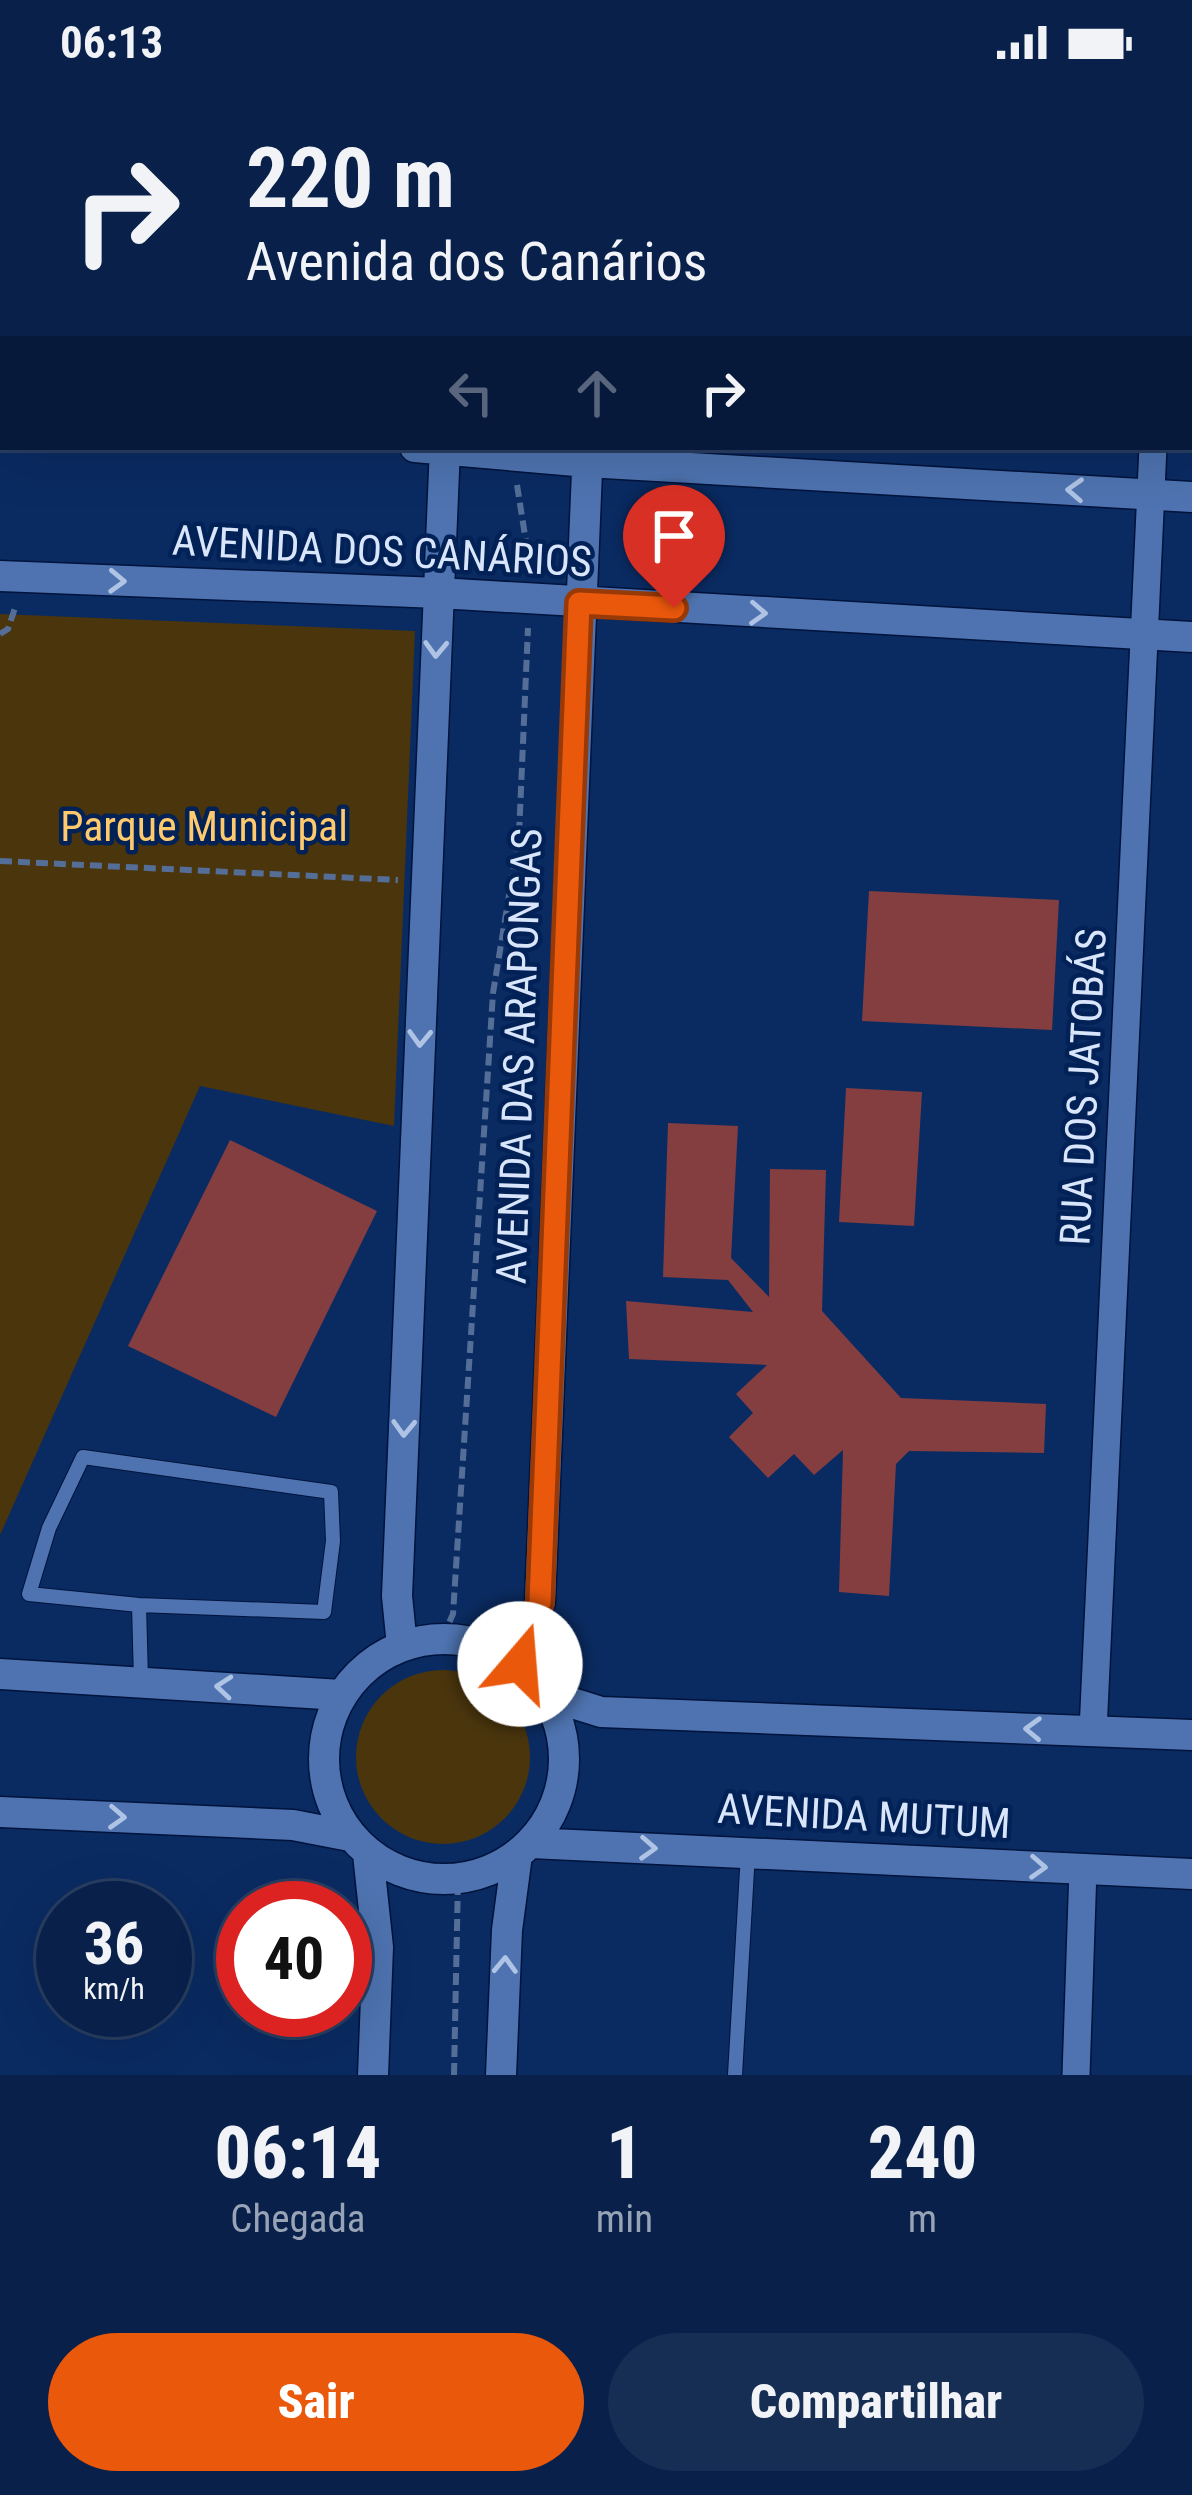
<!DOCTYPE html>
<html lang="pt">
<meta charset="utf-8">
<style>
:root{--surface:#08204a;--page:#162d54;--text:#f1f3f6;--muted:#98a3b5;--line:#293e62;--accent:#ea580c}
body{margin:0;font-family:"Roboto Condensed",sans-serif;background:var(--page);color:var(--text);height:100vh;display:flex;flex-direction:column;font-size:45px;white-space:nowrap}
*{box-sizing:border-box;margin:0}
p{font-size:39px;color:var(--muted)}
.icon{flex:none;width:66px;height:66px;fill:none;stroke:currentColor;stroke-width:2;stroke-linecap:round;stroke-linejoin:round}
.map{position:relative;height:1991px;overflow:hidden}
.drawer{display:flex;flex-direction:column;background:var(--surface);flex:1}
.drawer>*{flex:none}
.top-card{position:absolute;left:0px;top:0px;width:1194px;height:366px;box-shadow:0 12px 48px #0002,0 0 0 3px var(--line);background:#08204a;color:var(--text);overflow:hidden}
.speed{position:absolute;left:36px;top:1797px;display:flex;gap:24px;font-size:60px;font-weight:700;text-align:center}
.speed>*{display:grid;place-content:center;width:156px;height:156px;border-radius:50%;background:var(--surface);box-shadow:0 12px 48px #0002,0 0 0 3px var(--line);line-height:1}
.speed small{font-size:30px;font-weight:400}
.speed .limit{border:18px solid #d22;background:#fff;color:#111}
.pin{position:absolute;display:grid;place-items:center;width:102px;height:102px;color:#fff;margin:-123px -51px;border-radius:50% 50% 50% 0;rotate:-45deg;box-shadow:0 0 12px #0007}
.pin .icon{rotate:45deg}
.me{position:absolute;width:132px;margin:-66px;rotate:18deg;stroke-linejoin:round;filter:drop-shadow(0 0 9px #0008)}
.turn{display:flex;align-items:center;gap:42px;height:252px;padding:0 48px;font-size:54px}
.turn .icon{width:156px;height:156px;stroke-width:2.5}
.turn b{display:block;font-size:84px;line-height:102px}
.lanes{display:flex;align-items:center;height:114px;padding:0 48px;background:#0003;justify-content:center;gap:60px;direction:ltr}
.lanes .off{opacity:.35}
.eta{display:flex;justify-content:space-evenly;align-items:center;height:204px;text-align:center}
.eta b{font-size:72px;font-weight:800;line-height:84px}
.cta{display:flex;gap:24px;margin-top:auto;padding:24px 48px}
.cta a{flex:1;height:138px;border-radius:72px;background:var(--accent);color:#fff;font-size:48px;font-weight:800;line-height:138px;text-align:center}
.cta a+a{background:var(--page);color:var(--text)}
.status{display:flex;justify-content:space-between;align-items:center;height:84px;padding:0 60px;background:var(--surface);direction:ltr}
.status svg{height:33px;fill:currentColor}
.map>svg:first-child{display:block}
.green{fill:#4a350d}
.water{fill:#022325}
.building{fill:#843e40}
.lines{fill:none;stroke-linecap:round;stroke-linejoin:round}
.lane-casing{stroke:#00133c;stroke-width:16}
.street-casing{stroke:#00133c;stroke-width:30}
.secondary-casing{stroke:#00133c;stroke-width:33}
.path{stroke:#546e98;stroke-width:6;stroke-dasharray:12 6;stroke-linecap:butt}
.lane{stroke:#4e73b0;stroke-width:14}
.street{stroke:#4e73b0;stroke-width:27}
.secondary{stroke:#4e73b0;stroke-width:30}
.oneway{stroke:#afc3e4}
.route-casing{stroke:#983908;stroke-width:30}
.route{stroke:#ea580c;stroke-width:21}
.labels{text-anchor:middle;dominant-baseline:central;stroke-width:9;stroke-linejoin:round;paint-order:stroke}
.street-label{font-size:42px;fill:#d9e5fa;stroke:#022156}
.park-label{font-size:42px;fill:#feca6d;stroke:#022156}
</style>
<div class="status"><b>06:13</b><svg viewBox="0 0 49 12"><path d="M0 12V9h3v3zM5 12V6h3v6zM10 12V3h3v9zM15 12V0h3v12zM26 1h20v11H26zM47 4h2v5h-2z"/></svg></div>
<div class="map">
<svg width="1192" height="1991" viewBox="0 0 1192 1991">
<rect width="100%" height="100%" fill="#0a2b62"/>
<!-- green -->
<path class="green" d="M 0,0 L 432,0 L 3,3 L 3,312 Z
M 0,530 L 415,547 L 394,1042 L 200,1002 L 0,1451 Z
M356 1673a87 87 0 1 1 174 0a87 87 0 1 1-174 0Z"/>
<!-- water -->
<path class="water" d="M 0,0 L 56,0 L 3,3 L 3,267 Z"/>
<!-- building -->
<path class="building" d="M 869,807 L 1059,816 L 1052,946 L 862,937 Z
M 846,1004 L 922,1008 L 914,1142 L 839,1138 Z
M 668,1039 L 738,1042 L 731,1174 L 769,1213 L 770,1085 L 826,1086 L 822,1227 L 901,1314 L 1046,1320 L 1044,1369 L 909,1367 L 896,1380 L 889,1512 L 839,1508 L 843,1366 L 814,1391 L 794,1370 L 768,1394 L 729,1353 L 753,1329 L 736,1310 L 767,1281 L 629,1275 L 626,1217 L 753,1228 L 728,1196 L 663,1193 Z
M 230,1056 L 377,1127 L 276,1333 L 128,1262 Z"/>
<g class="lines">
<defs>
<path id="lane" d="M 83,1373 L 331,1408 L 333,1457 L 324,1528 L 139,1521 L 29,1510 L 49,1444 Z
M 139,1521 L 141,1596
M 735,1991 L 748,1769"/>
<path id="street" d="M 1172,3 L 1172,0
M 1093,1647 L 1153,363
M 1076,1991 L 1083,1785"/>
<path id="secondary" d="M 465,3 L 465,0
M 605,3 L 605,0
M 0,350 L 3,350
M 415,363 L 587,378 L 1192,413
M 0,492 L 439,509 L 1192,553
M324 1675a120 120 0 1 1 240 0a120 120 0 1 1-240 0Z
M 402,1562 L 397,1512 L 445,363
M 520,1580 L 540,1518 L 588,363
M 0,1590 L 341,1611
M 547,1611 L 601,1628 L 1192,1651
M 0,1728 L 293,1741 L 350,1752
M 531,1759 L 1192,1790
M 368,1770 L 378,1863 L 373,1991
M 501,1991 L 507,1846 L 517,1771"/>
</defs>
<!-- lane casing -->
<use href="#lane" class="lane-casing"/>
<!-- street casing -->
<use href="#street" class="street-casing"/>
<!-- secondary casing -->
<use href="#secondary" class="secondary-casing"/>
<!-- path -->
<path class="path" d="M 524,3 L 524,0
M 517,401 L 530,483
M 0,550 L 8,545 L 16,521
M 0,777 L 398,796
M 442,1554 L 453,1530 L 493,909 L 519,751 L 528,544
M 454,1991 L 458,1795"/>
<!-- lane -->
<use href="#lane" class="lane"/>
<!-- street -->
<use href="#street" class="street"/>
<!-- secondary -->
<use href="#secondary" class="secondary"/>
</g>
<!-- one-way arrows -->
<defs><path id="oneway-chevron" d="M-2-3.5L2.5 0L-2 3.5" fill="none" stroke-width="1.6" stroke-linecap="round" stroke-linejoin="round" transform="scale(3)"/></defs>
<g class="oneway">
<use href="#oneway-chevron" transform="translate(1075 406) rotate(-177)"/>
<use href="#oneway-chevron" transform="translate(117 497) rotate(2)"/>
<use href="#oneway-chevron" transform="translate(758 529) rotate(3)"/>
<use href="#oneway-chevron" transform="translate(436 565) rotate(92)"/>
<use href="#oneway-chevron" transform="translate(420 954) rotate(92)"/>
<use href="#oneway-chevron" transform="translate(404 1344) rotate(92)"/>
<use href="#oneway-chevron" transform="translate(224 1603) rotate(-175)"/>
<use href="#oneway-chevron" transform="translate(1033 1645) rotate(-178)"/>
<use href="#oneway-chevron" transform="translate(117 1733) rotate(3)"/>
<use href="#oneway-chevron" transform="translate(648 1764) rotate(3)"/>
<use href="#oneway-chevron" transform="translate(1038 1783) rotate(3)"/>
<use href="#oneway-chevron" transform="translate(505 1881) rotate(-88)"/>
</g>
<g class="lines">
<defs>
<path id="route" d="M 520,1580 L 540,1518 L 579,519 L 674,524"/>
</defs>
<!-- route casing -->
<use href="#route" class="route-casing"/>
<!-- route -->
<use href="#route" class="route"/>
</g>
<g class="labels">
<!-- street labels -->
<g class="street-label">
<text transform="translate(382 467) rotate(3)">AVENIDA DOS CANÁRIOS</text>
<text transform="translate(519 972) rotate(-88)">AVENIDA DAS ARAPONGAS</text>
<text transform="translate(1083 1003) rotate(-87)">RUA DOS JATOBÁS</text>
<text transform="translate(864 1732) rotate(3)">AVENIDA MUTUM</text>
</g>
<!-- park labels -->
<g class="park-label">
<text x="204" y="742">Parque Municipal</text>
</g>
</g>
</svg>
<div class="speed"><div>36<small>km/h</small></div><div class="limit">40</div></div>
<div class="pin" style="left:674px;top:524px;background:#d93025"><svg class="icon" aria-label="arrive" viewBox="0 0 24 24"><path d="M6 21V4h12l-3 4 3 4H6"/></svg></div>
<svg class="me" style="left:520px;top:1580px" viewBox="-20 -20 40 40"><circle r="19" fill="#fff"/><path d="M0-13L10 11 0 6-10 11z" fill="#ea580c"/></svg>
<div class="top-card">
<div class="turn"><svg class="icon" aria-label="right" viewBox="0 0 24 24"><path d="M7 20v-9h11M14 6l5 5-5 5"/></svg><div><b>220 m</b>Avenida dos Canários</div></div>
<div class="lanes"><svg class="icon off" aria-label="left" viewBox="0 0 24 24"><path d="M17 20v-9H6M10 6l-5 5 5 5"/></svg><svg class="icon off" aria-label="ahead" viewBox="0 0 24 24"><path d="M12 20V5M6 11l6-6 6 6"/></svg><svg class="icon" aria-label="right" viewBox="0 0 24 24"><path d="M7 20v-9h11M14 6l5 5-5 5"/></svg></div>
</div>
</div>
<section class="drawer">
<div class="eta">
<div><b>06:14</b><p>Chegada</p></div>
<div><b>1</b><p>min</p></div>
<div><b>240</b><p>m</p></div>
</div>
<div class="cta"><a>Sair</a><a>Compartilhar</a></div>
</section>
